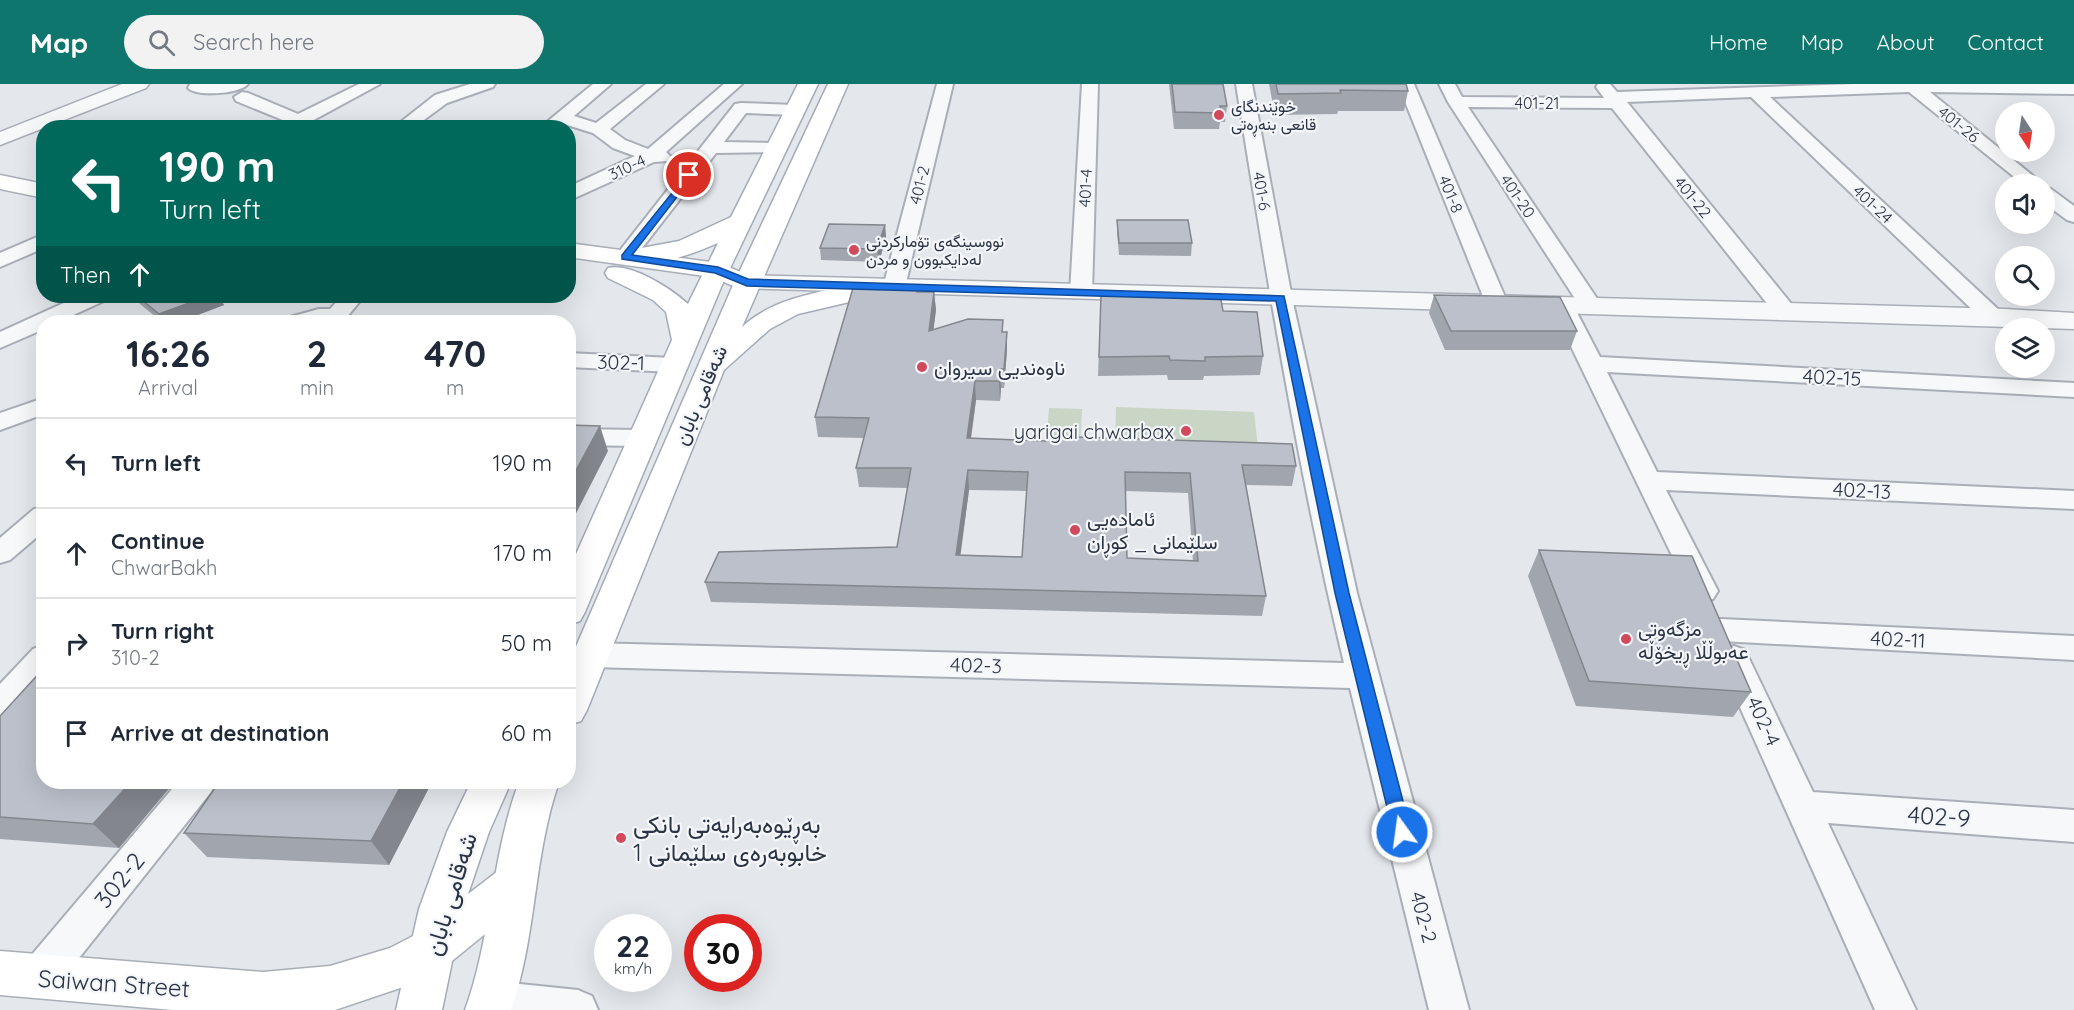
<!DOCTYPE html>
<meta charset="utf-8">
<style>
:root{--surface:#fff;--page:#f2f2f3;--text:#1f2937;--muted:#747a83;--line:#e0e1e3;--accent:#0f766e}
body{margin:0;font-family:Quicksand,Vazirmatn,sans-serif;background:var(--page);color:var(--text);height:100vh;display:flex;flex-direction:column;font-size:22px;white-space:nowrap}
*{box-sizing:border-box;margin:0}
p{font-size:20px;color:var(--muted)}
.icon{flex:none;width:33px;height:33px;fill:none;stroke:currentColor;stroke-width:2;stroke-linecap:round;stroke-linejoin:round}
.map{position:relative;flex:1;overflow:hidden}
.details{position:absolute;left:36px;top:231px;width:540px;height:474px;display:flex;flex-direction:column;background:var(--surface);border-radius:24px;box-shadow:0 6px 24px #0002}
.details>*{flex:none}
.banner{position:absolute;left:36px;top:36px;width:540px;height:183px;border-radius:24px;box-shadow:0 6px 24px #0002;background:#00695c;color:#fff;overflow:hidden}
.needle{width:39px;rotate:168deg}
.buttons{position:absolute;left:1995px;top:18px;display:grid;gap:12px}
.buttons a{display:grid;place-items:center;width:60px;height:60px;border-radius:50%;background:var(--surface);box-shadow:0 6px 24px #0002;font-size:30px}
.speed{position:absolute;left:594px;top:830px;display:flex;gap:12px;font-size:30px;font-weight:700;text-align:center}
.speed>*{display:grid;place-content:center;width:78px;height:78px;border-radius:50%;background:var(--surface);box-shadow:0 6px 24px #0002;line-height:1}
.speed small{font-size:15px;font-weight:400}
.speed .limit{border:9px solid #d22;background:#fff;color:#111}
.pin{position:absolute;display:grid;place-items:center;width:51px;height:51px;color:#fff;margin:-26px;border:3px solid #fff;border-radius:50%;box-shadow:0 2px 6px #0007}
.me{position:absolute;width:66px;margin:-33px;rotate:346deg;stroke-linejoin:round;filter:drop-shadow(0 0 4px #0008)}
.turn{display:flex;align-items:center;gap:21px;height:126px;padding:0 24px;font-size:27px}
.turn .icon{width:78px;height:78px;stroke-width:2.5}
.turn b{display:block;font-size:42px;line-height:51px}
.then{display:flex;align-items:center;height:57px;padding:0 24px;background:#0003;gap:12px;font-size:22px}
.eta{display:flex;justify-content:space-evenly;align-items:center;height:102px;text-align:center}
.eta b{font-size:36px;font-weight:700;line-height:42px}
ul{padding:0;list-style:none}
li{display:flex;align-items:center;gap:18px;height:90px;padding:0 24px;border-top:2px solid var(--line)}
li div{flex:1}
li b{display:block;font-size:22px}
li em{font-style:normal}
header{display:flex;align-items:center;gap:36px;box-sizing:border-box;height:84px;padding:0 30px;background:var(--accent);color:#fff}
header strong{font-size:28px}
nav{display:flex;gap:33px;margin-inline-start:auto;font-size:21px}
.search{width:420px;height:54px;background:var(--page);display:flex;align-items:center;gap:15px;box-sizing:border-box;padding:0 21px;border-radius:33px;color:var(--muted);font-size:22px}
.map>svg:first-child{display:block}
.green{fill:#c9d6c5}
.lines{fill:none;stroke-linecap:round;stroke-linejoin:round}
.minor-casing{stroke:#a9aeb7;stroke-width:4}
.tertiary-casing{stroke:#a9aeb7;stroke-width:3}
.secondary-casing{stroke:#a9aeb7;stroke-width:3}
.primary-casing{stroke:#a3abb8;stroke-width:3}
.minor{fill:#f7f8fa;fill-rule:evenodd}
.tertiary{fill:#f7f8fa;fill-rule:evenodd}
.secondary{fill:#fff;fill-rule:evenodd}
.primary{fill:#fff;fill-rule:evenodd}
.wall{fill:#a1a5ae;fill-rule:evenodd}
.shaded-wall{fill:#83868d}
.building{fill:#bbc0ca;stroke:#83868d;stroke-width:1.5;fill-rule:evenodd}
.route{fill:#1a73e8;stroke:#114b97;stroke-width:1.5}
.poi-dot{fill:#d1495b;stroke:#f4f6f9;stroke-width:2}
.labels{text-anchor:middle;dominant-baseline:central;stroke-width:4.5;stroke-linejoin:round;paint-order:stroke}
.far-street-label{font-size:16px;fill:#2b3445;stroke:#f4f6f9}
.far-poi-label{font-size:16px;fill:#2b3445;stroke:#f4f6f9;text-anchor:start}
.street-label{font-size:20px;fill:#2b3445;stroke:#f4f6f9}
.poi-label{font-size:20px;fill:#2b3445;stroke:#f4f6f9;text-anchor:start}
.near-street-label{font-size:24px;fill:#2b3445;stroke:#f4f6f9}
.near-poi-label{font-size:24px;fill:#2b3445;stroke:#f4f6f9;text-anchor:start}
</style>
<header>
<strong>Map</strong>
<div class="search"><svg class="icon" aria-label="search" viewBox="0 0 24 24"><circle cx="10" cy="10" r="6"/><path d="M15 15l6 6"/></svg>Search here</div>
<nav><a>Home</a><a>Map</a><a>About</a><a>Contact</a></nav>
</header>
<div class="map">
<svg width="2074" height="926" viewBox="0 0 2074 926">
<rect width="100%" height="100%" fill="#e4e7ec"/>
<!-- green -->
<path class="green" d="M 1116,323 L 1254,328 L 1259,371 L 1115,366 Z
M 1049,324 L 1082,325 L 1080,363 L 1046,362 Z"/>
<g class="lines">
<defs>
<path id="minor" d="M 190,0 L 248,0 C 240,10 196,13 188,4 Z
M 359,0 L 380,0 L 299,44 L 277,44 L 285,37 L 236,17 L 234,13 L 242,8 L 248,9 L 298,30 Z
M 470,0 L 495,0 L 493,3 L 447,19 L 413,44 L 393,44 L 435,11 Z
M 593,0 L 611,0 L 574,32 L 596,39 L 646,0 L 664,0 L 610,45 L 625,56 L 648,65 L 724,0 L 742,0 L 666,68 L 671,73 L 668,77 L 654,78 L 568,117 L 568,103 L 635,72 L 613,64 L 593,49 L 564,40 L 560,44 L 542,42 Z
M 937,0 L 953,0 L 905,203 L 902,208 L 886,208 L 883,203 Z
M 1082,0 L 1098,0 L 1092,209 L 1089,214 L 1073,214 L 1070,209 Z
M 1236,0 L 1252,0 L 1292,214 L 1357,509 L 1469,926 L 1429,926 L 1350,604 L 591,583 L 580,579 L 575,571 L 580,563 L 591,559 L 1344,579 C 1298,388 1267,194 1236,0 Z
M 1398,0 L 1414,0 L 1508,220 L 1505,225 L 1489,225 L 1486,220 Z
M 1439,0 L 1455,0 L 1462,13 L 1604,14 L 1596,3 L 1598,0 L 1610,0 L 1617,8 L 1853,0 L 2074,0 L 2074,10 L 1930,8 L 2043,100 L 2023,100 L 1909,8 L 1770,13 L 2000,227 L 2003,232 L 2000,237 L 1984,237 L 1751,13 L 1627,18 L 1793,222 L 1796,227 L 1793,232 L 1777,232 L 1612,24 L 1468,23 L 1602,222 L 1599,227 L 1583,227 L 1448,18 Z
M 741,19 L 795,21 L 804,26 L 795,31 L 746,29 L 724,58 L 775,59 L 781,60 L 784,64 L 781,68 L 716,69 L 632,177 L 618,177 L 615,173 L 618,169 L 735,20 Z
M 2044,103 L 2051,105 L 2074,122 L 2074,138 L 2067,136 L 2044,119 Z
M 44,150 L 44,164 L 0,183 L 0,169 Z
M 79,212 L 107,212 L 104,217 L 58,238 L 44,238 L 44,245 L 0,264 L 0,248 Z
M 342,212 L 364,212 L 343,238 L 287,238 L 290,233 L 319,225 L 330,225 Z
M 1562,214 L 1570,216 L 1573,221 L 1600,273 L 2074,299 L 2074,313 L 1607,288 L 1657,388 L 2074,407 L 2074,425 L 1666,406 L 1718,507 L 1713,515 L 1703,518 L 1693,515 L 1551,221 L 1554,216 Z
M 568,269 L 673,274 L 681,276 L 685,281 L 681,286 L 673,288 L 568,283 Z
M 44,314 L 44,330 L 0,346 L 0,329 Z
M 568,345 L 641,346 L 650,348 L 654,354 L 650,360 L 641,362 L 568,361 Z
M 44,423 L 44,447 L 10,476 L 0,479 L 0,454 L 34,425 Z
M 1721,535 L 2074,552 L 2074,576 L 1721,557 L 1710,554 L 1706,546 L 1710,538 Z
M 44,561 L 44,595 L 12,631 L 0,635 L 0,600 L 33,565 Z
M 1734,562 L 1745,566 L 1813,708 L 2074,726 L 2074,758 L 1828,739 L 1916,926 L 1875,926 L 1718,574 L 1723,566 Z
M 178,698 L 216,698 L 211,708 L 52,908 L 38,913 L 24,908 L 18,894 L 24,880 Z
M 492,897 L 578,906 L 592,912 L 598,926 L 476,926 L 472,917 L 478,903 Z"/>
<path id="tertiary" d="M 122,0 L 149,0 L 146,4 L 0,61 L 0,48 Z
M 747,191 L 2005,225 L 2074,229 L 2074,245 L 738,204 L 734,199 L 738,194 Z"/>
<path id="secondary" d="M 0,91 L 44,100 L 44,114 L 0,105 Z
M 568,159 L 718,179 L 756,194 L 760,199 L 756,204 L 747,207 L 738,204 L 712,193 L 568,173 Z
M 513,781 L 528,787 L 535,801 L 528,815 L 447,881 L 415,899 L 335,926 L 173,926 L 0,911 L 0,867 L 263,888 L 330,882 L 390,864 L 415,851 L 498,787 Z"/>
<path id="primary" d="M 798,0 L 818,0 L 722,201 L 585,528 L 580,537 L 568,541 L 568,488 L 672,256 L 666,228 L 653,216 L 608,194 L 605,189 L 608,184 C 630,178 672,205 688,220 L 718,159 C 691,171 650,185 620,178 L 617,173 L 620,168 L 679,157 L 731,133 Z
M 828,0 L 848,0 L 742,243 C 778,209 837,206 883,195 L 892,198 L 896,203 L 892,208 L 798,230 L 770,245 L 724,286 L 587,626 L 581,637 L 568,641 L 568,581 L 734,199 Z
M 471,698 L 511,698 L 489,748 L 463,825 L 442,926 L 396,926 L 419,825 L 447,748 Z
M 519,698 L 559,698 C 533,772 537,852 511,926 L 465,926 C 492,852 491,772 519,698 Z"/>
</defs>
<!-- minor casing -->
<use href="#minor" class="minor-casing"/>
<!-- tertiary casing -->
<use href="#tertiary" class="tertiary-casing"/>
<!-- secondary casing -->
<use href="#secondary" class="secondary-casing"/>
<!-- primary casing -->
<use href="#primary" class="primary-casing"/>
<!-- minor -->
<use href="#minor" class="minor"/>
<!-- tertiary -->
<use href="#tertiary" class="tertiary"/>
<!-- secondary -->
<use href="#secondary" class="secondary"/>
<!-- primary -->
<use href="#primary" class="primary"/>
</g>
<!-- wall -->
<path class="wall" d="M 1169,0 L 1223,0 L 1227,22 L 1225,38 L 1220,38 L 1219,45 L 1174,45 Z
M 1269,0 L 1406,0 L 1408,7 L 1404,27 L 1338,27 L 1337,30 L 1275,31 Z
M 1117,136 L 1192,159 L 1191,172 L 1119,171 L 1117,148 Z
M 885,141 L 886,154 L 879,178 L 821,176 L 820,164 Z
M 917,205 L 918,208 L 934,208 L 936,226 L 933,246 L 1003,236 L 1003,248 L 1007,248 L 1007,266 L 1004,304 L 1001,304 L 1000,317 L 976,316 L 971,355 L 1296,382 L 1292,402 L 1246,401 L 1266,512 L 1262,532 L 711,518 L 705,498 L 897,463 L 908,404 L 859,403 L 856,384 L 864,354 L 818,353 L 815,333 ZM 969,406 L 1027,407 L 1022,473 L 960,471 ZM 1125,407 L 1188,409 L 1193,477 L 1127,474 Z
M 1143,208 L 1223,227 L 1263,272 L 1260,291 L 1204,292 L 1203,296 L 1168,296 L 1167,291 L 1098,292 L 1101,211 L 1143,212 Z
M 1434,211 L 1577,247 L 1570,266 L 1445,266 L 1429,229 Z
M 135,212 L 219,212 L 224,221 L 179,238 L 162,238 L 140,220 Z
M 1539,466 L 1751,608 L 1733,633 L 1576,622 L 1528,492 Z
M 0,632 L 169,705 L 119,764 L 0,755 Z
M 432,698 L 389,781 L 207,773 L 184,749 Z"/>
<!-- shaded-wall -->
<path class="shaded-wall" d="M 885,141 L 886,154 L 879,178 L 877,165 Z
M 934,208 L 936,226 L 931,266 L 929,247 Z
M 208,212 L 219,212 L 224,221 L 179,238 L 164,238 L 159,230 Z
M 1007,248 L 1007,266 L 1004,304 L 1004,285 Z
M 1000,285 L 1001,304 L 1000,317 L 999,297 Z
M 975,297 L 976,316 L 968,374 L 967,354 Z
M 600,342 L 608,367 L 568,445 L 568,401 Z
M 968,386 L 969,406 L 958,490 L 956,471 Z
M 131,698 L 174,698 L 119,764 L 93,740 Z
M 403,698 L 432,698 L 389,781 L 371,757 Z"/>
<!-- building -->
<path class="building" d="M 1172,0 L 1223,0 L 1227,22 L 1220,22 L 1221,29 L 1175,28 Z
M 1276,0 L 1406,0 L 1408,7 L 1340,6 L 1341,9 L 1278,10 Z
M 1117,136 L 1188,136 L 1192,159 L 1119,159 Z
M 829,140 L 885,141 L 877,165 L 820,164 Z
M 853,204 L 917,205 L 917,208 L 934,208 L 929,247 L 968,235 L 1003,236 L 1002,248 L 1007,248 L 1004,285 L 1000,285 L 999,297 L 975,297 L 967,354 L 1046,357 L 1046,352 L 1292,360 L 1296,382 L 1242,381 L 1266,512 L 705,498 L 719,468 L 897,463 L 911,384 L 856,384 L 869,334 L 815,333 ZM 968,386 L 1028,388 L 1022,473 L 956,471 ZM 1125,388 L 1190,389 L 1198,477 L 1127,474 Z
M 1143,208 L 1220,210 L 1223,227 L 1257,228 L 1263,272 L 1205,273 L 1205,277 L 1170,276 L 1169,272 L 1099,273 L 1101,211 L 1144,212 Z
M 1434,211 L 1560,213 L 1577,247 L 1451,247 Z
M 137,212 L 208,212 L 159,230 Z
M 568,341 L 600,342 L 568,401 Z
M 1539,466 L 1692,472 L 1751,608 L 1589,597 Z
M 44,584 L 44,698 L 131,698 L 93,740 L 0,733 L 0,632 Z
M 219,698 L 403,698 L 371,757 L 184,749 Z"/>
<!-- route -->
<path class="route" d="M 689,88 L 694,91 L 632,171 L 718,183 L 748,195 L 1284,212 L 1349,509 L 1411,748 L 1408,754 L 1402,756 L 1396,754 L 1393,748 L 1335,509 L 1276,217 L 747,202 L 715,189 L 622,175 L 622,171 Z"/>
<!-- markers -->
<g class="poi-dot">
<circle cx="1219" cy="31" r="6"/>
<circle cx="854" cy="166" r="6"/>
<circle cx="922" cy="283" r="6"/>
<circle cx="1186" cy="347" r="6"/>
<circle cx="1075" cy="446" r="6"/>
<circle cx="1626" cy="555" r="6"/>
<circle cx="621" cy="754" r="6"/>
</g>
<g class="labels">
<!-- far-street labels -->
<g class="far-street-label">
<text x="1537" y="19">401-21</text>
<text transform="translate(1959 40) rotate(39)">401-26</text>
<text transform="translate(627 83) rotate(-25)">310-4</text>
<text transform="translate(919 101) rotate(-76)">401-2</text>
<text transform="translate(1085 104) rotate(-87)">401-4</text>
<text transform="translate(1262 107) rotate(80)">401-6</text>
<text transform="translate(1451 110) rotate(68)">401-8</text>
<text transform="translate(1518 112) rotate(56)">401-20</text>
<text transform="translate(1693 113) rotate(51)">401-22</text>
<text transform="translate(1873 120) rotate(43)">401-24</text>
</g>
<!-- far-poi labels -->
<g class="far-poi-label">
<text x="1231" y="22">خوێندنگای<tspan x="1231" dy="18">قانعی بنەڕەتی</tspan></text>
<text x="866" y="157">نووسینگەی تۆمارکردنی<tspan x="866" dy="18">لەدایکبوون و مردن</tspan></text>
</g>
<!-- street labels -->
<g class="street-label">
<text transform="translate(621 278) rotate(2)">302-1</text>
<text transform="translate(1832 293) rotate(3)">402-15</text>
<text transform="translate(700 311) rotate(-67)">شەقامی بابان</text>
<text transform="translate(1862 406) rotate(3)">402-13</text>
<text transform="translate(1898 555) rotate(3)">402-11</text>
<text transform="translate(976 581) rotate(2)">402-3</text>
<text transform="translate(1764 637) rotate(65)">402-4</text>
<text transform="translate(1424 833) rotate(75)">402-2</text>
</g>
<!-- poi labels -->
<g class="poi-label">
<text x="934" y="283">ناوەندیی سیروان</text>
<text x="1174" y="347" text-anchor="end">yarigai chwarbax</text>
<text x="1087" y="434">ئامادەیی<tspan x="1087" dy="23">سلێمانی _ کوڕان</tspan></text>
<text x="1638" y="544">مزگەوتی<tspan x="1638" dy="23">عەبوڵڵا ڕیخۆڵە</tspan></text>
</g>
<!-- near-street labels -->
<g class="near-street-label">
<text transform="translate(1939 732) rotate(4)">402-9</text>
<text transform="translate(119 796) rotate(-51)">302-2</text>
<text transform="translate(450 810) rotate(-73)">شەقامی بابان</text>
<text transform="translate(114 899) rotate(4)">Saiwan Street</text>
</g>
<!-- near-poi labels -->
<g class="near-poi-label">
<text x="633" y="740">بەڕێوەبەرایەتی بانکی<tspan x="633" dy="28">خابوبەرەی سلێمانی 1</tspan></text>
</g>
</g>
</svg>
<div class="buttons">
<a><svg class="needle" viewBox="-14 -14 28 28"><path d="M0-13l5 13h-10z" fill="#e53935"/><path d="M0 13l5-13h-10z" fill="#747a83"/></svg></a>
<a><svg class="icon" aria-label="sound" viewBox="0 0 24 24"><path d="M4 9h4l5-4v14l-5-4H4zM17 9q2 3 0 6"/></svg></a>
<a><svg class="icon" aria-label="search" viewBox="0 0 24 24"><circle cx="10" cy="10" r="6"/><path d="M15 15l6 6"/></svg></a>
<a><svg class="icon" aria-label="layers" viewBox="0 0 24 24"><path d="M12 4l9 5-9 5-9-5zM3 14l9 5 9-5"/></svg></a>
</div>
<div class="speed"><div>22<small>km/h</small></div><div class="limit">30</div></div>
<div class="pin" style="left:689px;top:91px;background:#d93025"><svg class="icon" aria-label="arrive" viewBox="0 0 24 24"><path d="M6 21V4h12l-3 4 3 4H6"/></svg></div>
<svg class="me" style="left:1402px;top:748px" viewBox="-20 -20 40 40"><circle r="17" fill="#1a73e8" stroke="#fff" stroke-width="3"/><path d="M0-11L8 9 0 5-8 9z" fill="#fff"/></svg>
<div class="banner">
<div class="turn"><svg class="icon" aria-label="left" viewBox="0 0 24 24"><path d="M17 20v-9H6M10 6l-5 5 5 5"/></svg><div><b>190 m</b>Turn left</div></div>
<div class="then">Then<svg class="icon" aria-label="ahead" viewBox="0 0 24 24"><path d="M12 20V5M6 11l6-6 6 6"/></svg></div>
</div>
<section class="details">
<div class="eta">
<div><b>16:26</b><p>Arrival</p></div>
<div><b>2</b><p>min</p></div>
<div><b>470</b><p>m</p></div>
</div>
<ul>
<li><svg class="icon" aria-label="left" viewBox="0 0 24 24"><path d="M17 20v-9H6M10 6l-5 5 5 5"/></svg><div><b>Turn left</b></div><em>190 m</em></li>
<li><svg class="icon" aria-label="ahead" viewBox="0 0 24 24"><path d="M12 20V5M6 11l6-6 6 6"/></svg><div><b>Continue</b><p>ChwarBakh</p></div><em>170 m</em></li>
<li><svg class="icon" aria-label="right" viewBox="0 0 24 24"><path d="M7 20v-9h11M14 6l5 5-5 5"/></svg><div><b>Turn right</b><p>310-2</p></div><em>50 m</em></li>
<li><svg class="icon" aria-label="arrive" viewBox="0 0 24 24"><path d="M6 21V4h12l-3 4 3 4H6"/></svg><div><b>Arrive at destination</b></div><em>60 m</em></li>
</ul>
</section>
</div>
